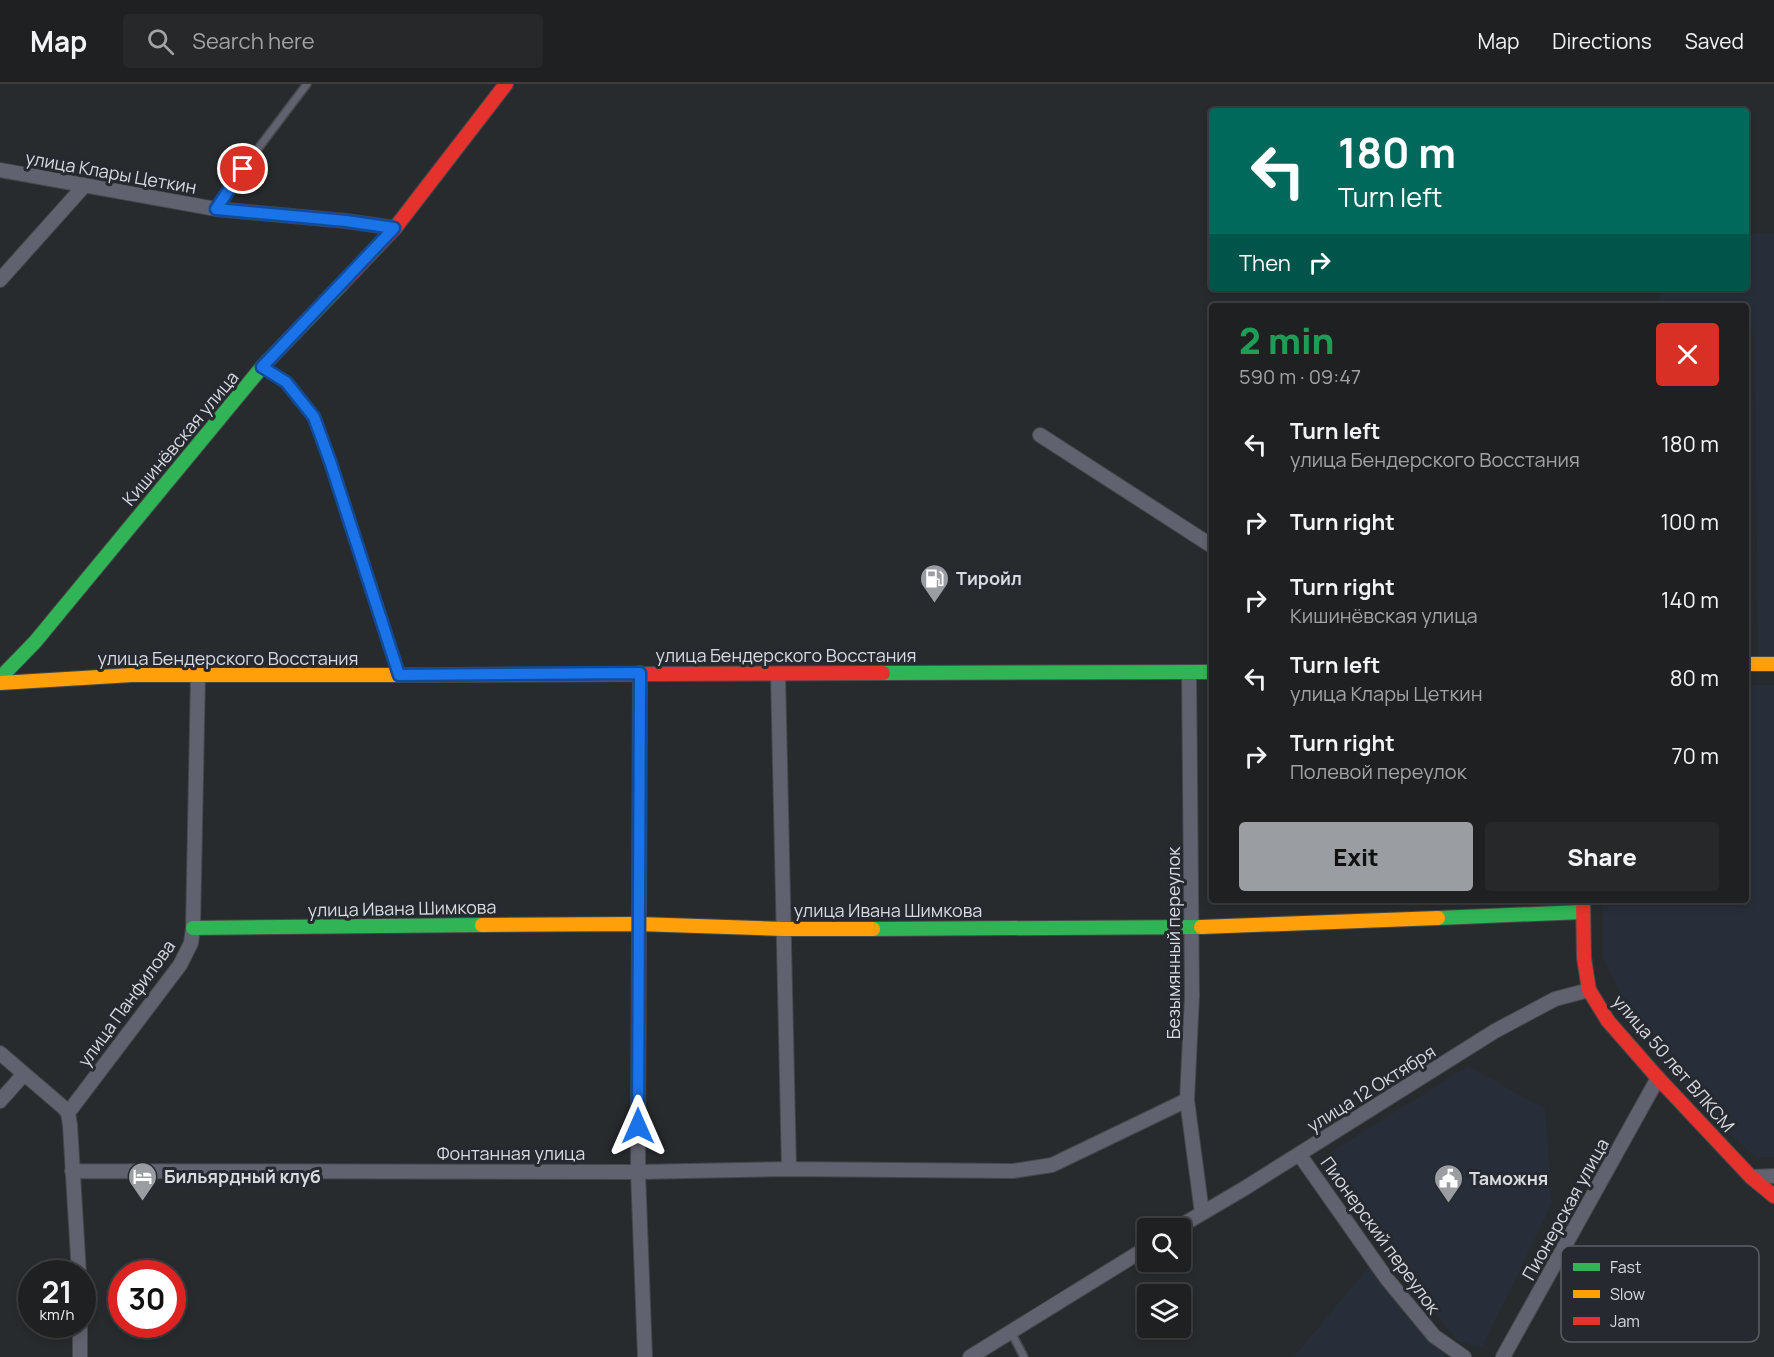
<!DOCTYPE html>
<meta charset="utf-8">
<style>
:root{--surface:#1e2022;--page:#26282a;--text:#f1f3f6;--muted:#a1a3a5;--line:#3c3e40;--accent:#9a9da1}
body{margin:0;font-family:Manrope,sans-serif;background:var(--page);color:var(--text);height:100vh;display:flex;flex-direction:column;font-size:22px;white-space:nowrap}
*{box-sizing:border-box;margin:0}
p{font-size:20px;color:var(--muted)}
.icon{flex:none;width:33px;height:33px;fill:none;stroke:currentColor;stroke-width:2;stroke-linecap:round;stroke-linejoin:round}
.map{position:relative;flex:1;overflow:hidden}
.sheet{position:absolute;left:1209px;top:219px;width:540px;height:600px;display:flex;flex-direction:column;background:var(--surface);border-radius:6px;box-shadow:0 3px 9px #0003,0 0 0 2px var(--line)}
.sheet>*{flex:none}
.banner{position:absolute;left:1209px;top:24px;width:540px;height:183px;border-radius:6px;box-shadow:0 3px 9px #0003,0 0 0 2px var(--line);background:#00695c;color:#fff;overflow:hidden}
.buttons{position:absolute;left:1137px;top:1134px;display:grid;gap:12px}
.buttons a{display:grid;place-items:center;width:54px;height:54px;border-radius:6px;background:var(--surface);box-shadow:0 3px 9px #0003,0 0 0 2px var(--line);font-size:30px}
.speed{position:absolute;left:18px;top:1176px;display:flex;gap:12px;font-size:30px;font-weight:700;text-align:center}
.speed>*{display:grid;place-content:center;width:78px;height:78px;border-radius:50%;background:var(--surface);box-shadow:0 3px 9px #0003,0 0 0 2px var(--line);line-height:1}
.speed small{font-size:15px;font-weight:400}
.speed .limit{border:9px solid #d22;background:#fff;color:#111}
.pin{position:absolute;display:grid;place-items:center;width:51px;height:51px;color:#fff;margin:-26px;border:3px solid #fff;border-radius:50%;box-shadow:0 2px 6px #0007}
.me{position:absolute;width:66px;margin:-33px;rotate:0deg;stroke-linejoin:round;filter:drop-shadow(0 0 4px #0008)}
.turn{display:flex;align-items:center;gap:21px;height:126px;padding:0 30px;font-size:27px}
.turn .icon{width:78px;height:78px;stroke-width:2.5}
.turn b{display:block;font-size:42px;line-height:51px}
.then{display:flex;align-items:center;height:57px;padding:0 30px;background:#0003;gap:12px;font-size:22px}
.round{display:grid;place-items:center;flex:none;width:63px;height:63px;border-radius:6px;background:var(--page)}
.overview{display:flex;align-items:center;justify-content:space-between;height:102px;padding:0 30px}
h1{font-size:36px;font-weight:800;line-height:45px;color:#1e9e55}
.cta{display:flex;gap:12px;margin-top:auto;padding:12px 30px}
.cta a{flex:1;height:69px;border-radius:6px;background:var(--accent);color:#111;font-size:24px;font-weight:800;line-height:69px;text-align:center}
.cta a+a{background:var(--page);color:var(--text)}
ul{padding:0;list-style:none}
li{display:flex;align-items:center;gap:18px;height:78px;padding:0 30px}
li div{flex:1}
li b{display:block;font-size:22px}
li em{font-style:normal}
header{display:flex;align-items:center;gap:36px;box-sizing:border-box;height:84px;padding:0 30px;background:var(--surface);border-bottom:2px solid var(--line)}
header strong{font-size:28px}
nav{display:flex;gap:33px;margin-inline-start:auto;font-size:21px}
.search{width:420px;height:54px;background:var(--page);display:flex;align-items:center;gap:15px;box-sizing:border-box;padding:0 21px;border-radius:6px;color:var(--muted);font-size:22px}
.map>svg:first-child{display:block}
.built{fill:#282e39}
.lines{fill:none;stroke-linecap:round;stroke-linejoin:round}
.lane-casing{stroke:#454749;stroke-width:10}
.street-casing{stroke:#454749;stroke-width:16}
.fast-casing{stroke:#454749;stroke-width:16}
.slow-casing{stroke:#454749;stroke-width:16}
.jam-casing{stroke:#454749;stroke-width:16}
.lane{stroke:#61626f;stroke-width:7}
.street{stroke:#61626f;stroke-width:14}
.fast{stroke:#30b455;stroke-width:14}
.slow{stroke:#ff9f0a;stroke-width:14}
.jam{stroke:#e5322d;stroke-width:14}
.route-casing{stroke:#114b97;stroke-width:15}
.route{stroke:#1a73e8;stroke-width:10}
.labels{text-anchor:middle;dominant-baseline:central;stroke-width:6;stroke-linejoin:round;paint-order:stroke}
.street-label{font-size:18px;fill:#d8dbdf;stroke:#262a30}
.poi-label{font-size:18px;font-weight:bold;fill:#d8dbdf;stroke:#262a30;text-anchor:start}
.key{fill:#262a30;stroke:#5b5f65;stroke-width:1.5}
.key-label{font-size:16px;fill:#d8dbdf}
</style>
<header>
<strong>Map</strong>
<div class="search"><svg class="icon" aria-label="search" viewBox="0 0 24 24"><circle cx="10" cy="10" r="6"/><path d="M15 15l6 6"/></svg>Search here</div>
<nav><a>Map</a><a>Directions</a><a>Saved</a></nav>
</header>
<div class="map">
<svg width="1774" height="1273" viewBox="0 0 1774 1273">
<rect width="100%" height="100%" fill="#282b2e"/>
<!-- built -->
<path class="built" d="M 1774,149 L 1774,580 L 1758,580 L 1755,251 L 1746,251 L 1746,222 L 1660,222 L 1659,204 L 1746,204 L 1746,150 Z
M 1746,601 L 1774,601 L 1774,1073 L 1756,1073 L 1721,1043 L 1640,949 L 1603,873 L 1603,816 L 1746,816 Z
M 1468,982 L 1545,1025 L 1552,1119 L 1482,1263 L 1458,1257 L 1322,1089 L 1328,1070 Z
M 1371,1180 L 1427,1255 L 1448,1273 L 1294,1273 Z"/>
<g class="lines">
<defs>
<path id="lane" d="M 216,125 L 257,66 L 307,0
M 264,284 L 287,299 L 314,333 L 331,380 L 398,589
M 1011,1248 L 1024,1273"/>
<path id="street" d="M 0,86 L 216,125 L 346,137 L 395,144
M 0,196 L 85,101
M 1040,351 L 1212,462
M 1189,588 L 1192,912 L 1187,1016 L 1202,1129
M 640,589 L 638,1088 L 645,1273
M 778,590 L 789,1085
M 0,969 L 64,1024 L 68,1029
M 0,1017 L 24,990
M 1299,1070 L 1387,1195 L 1434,1252 L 1464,1273
M 72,1087 L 638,1088 L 789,1085 L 1013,1087 L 1052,1081 L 1187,1016
M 1751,1093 L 1774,1092
M 1177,1144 L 1245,1104 L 1495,947 L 1555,915 L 1589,906
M 79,1190 L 70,1041 L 68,1029 L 180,881 L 191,859 L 193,844 L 198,590
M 80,1273 L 80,1240
M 970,1273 L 1148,1163
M 1503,1273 L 1658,994"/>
<path id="fast" d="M 883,589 L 1212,588
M 0,594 L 35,558 L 262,283 L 340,202
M 1438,834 L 1583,828
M 193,844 L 482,841
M 873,845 L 1201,843"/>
<path id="slow" d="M 1746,580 L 1774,580
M 0,599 L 132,591 L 429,591
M 482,841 L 638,840 L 784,845 L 873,845
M 1201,843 L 1438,834"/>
<path id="jam" d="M 340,202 L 395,144 L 506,0
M 429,591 L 883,589
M 1583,816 L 1584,874 L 1589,906 L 1608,937 L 1658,994 L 1751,1093 L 1774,1112"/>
</defs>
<!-- lane casing -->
<use href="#lane" class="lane-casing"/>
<!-- street casing -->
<use href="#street" class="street-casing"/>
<!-- fast casing -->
<use href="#fast" class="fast-casing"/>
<!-- slow casing -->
<use href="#slow" class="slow-casing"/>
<!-- jam casing -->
<use href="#jam" class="jam-casing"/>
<!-- lane -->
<use href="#lane" class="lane"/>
<!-- street -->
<use href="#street" class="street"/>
<!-- fast -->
<use href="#fast" class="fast"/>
<!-- slow -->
<use href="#slow" class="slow"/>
<!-- jam -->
<use href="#jam" class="jam"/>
</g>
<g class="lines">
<defs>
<path id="route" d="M 243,85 L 216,125 L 346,137 L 394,144 L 262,283 L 286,298 L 314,333 L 331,380 L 399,591 L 640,589 L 638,1042"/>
</defs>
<!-- route casing -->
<use href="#route" class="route-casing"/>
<!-- route -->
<use href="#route" class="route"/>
</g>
<!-- icons -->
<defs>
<symbol id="fuel-pin" viewBox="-11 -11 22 30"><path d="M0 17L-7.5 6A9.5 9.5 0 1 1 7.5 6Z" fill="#9a9da1" stroke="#262a30"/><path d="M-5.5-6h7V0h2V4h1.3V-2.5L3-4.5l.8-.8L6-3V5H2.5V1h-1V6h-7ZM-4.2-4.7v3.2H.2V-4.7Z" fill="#fff"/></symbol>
<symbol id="hotel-pin" viewBox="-11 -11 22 30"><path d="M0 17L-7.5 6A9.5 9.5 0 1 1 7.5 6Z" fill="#9a9da1" stroke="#262a30"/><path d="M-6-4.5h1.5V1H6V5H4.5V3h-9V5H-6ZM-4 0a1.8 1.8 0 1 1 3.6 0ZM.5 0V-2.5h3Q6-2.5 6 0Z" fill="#fff"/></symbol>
<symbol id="civic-pin" viewBox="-11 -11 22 30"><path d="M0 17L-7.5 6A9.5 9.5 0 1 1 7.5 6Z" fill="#9a9da1" stroke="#262a30"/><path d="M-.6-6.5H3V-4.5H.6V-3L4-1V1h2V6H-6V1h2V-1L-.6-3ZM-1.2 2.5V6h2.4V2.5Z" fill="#fff"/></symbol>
</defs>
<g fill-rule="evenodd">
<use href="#fuel-pin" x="918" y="478" width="33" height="45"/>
<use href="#hotel-pin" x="126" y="1076" width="33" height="45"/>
<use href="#civic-pin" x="1432" y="1078" width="33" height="45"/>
</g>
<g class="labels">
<!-- street labels -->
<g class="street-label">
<text transform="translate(111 88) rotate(10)">улица Клары Цеткин</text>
<text transform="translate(180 354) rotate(-50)">Кишинёвская улица</text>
<text x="786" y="571">улица Бендерского Восстания</text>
<text x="228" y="574">улица Бендерского Восстания</text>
<text transform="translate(402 824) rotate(-1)">улица Ивана Шимкова</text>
<text x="888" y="826">улица Ивана Шимкова</text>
<text transform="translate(1173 859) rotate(-90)">Безымянный переулок</text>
<text transform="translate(126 919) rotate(-54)">улица Панфилова</text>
<text transform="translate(1674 979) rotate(49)">улица 50 лет ВЛКСМ</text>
<text transform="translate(1371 1004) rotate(-32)">улица 12 Октября</text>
<text x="511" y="1069">Фонтанная улица</text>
<text transform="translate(1565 1125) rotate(-61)">Пионерская улица</text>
<text transform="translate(1381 1151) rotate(54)">Пионерский переулок</text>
</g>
<!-- poi labels -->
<g class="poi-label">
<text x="956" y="494">Тиройл</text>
<text x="164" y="1092">Бильярдный клуб</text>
<text x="1469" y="1094">Таможня</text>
</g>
</g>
<!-- legend -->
<rect x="1561" y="1162" width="198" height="96" rx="9" class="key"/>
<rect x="1573" y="1179" width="27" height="8" fill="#30b455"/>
<rect x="1573" y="1206" width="27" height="8" fill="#ff9f0a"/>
<rect x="1573" y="1233" width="27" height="8" fill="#e5322d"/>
<g class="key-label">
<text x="1610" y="1189">Fast</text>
<text x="1610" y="1216">Slow</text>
<text x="1610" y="1243">Jam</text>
</g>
</svg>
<div class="buttons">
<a><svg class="icon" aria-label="search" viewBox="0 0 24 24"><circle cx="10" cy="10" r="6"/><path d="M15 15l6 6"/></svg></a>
<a><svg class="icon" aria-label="layers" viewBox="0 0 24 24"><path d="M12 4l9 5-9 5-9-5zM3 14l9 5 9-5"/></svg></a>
</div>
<div class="speed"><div>21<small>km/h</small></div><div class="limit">30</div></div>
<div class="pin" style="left:243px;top:85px;background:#d93025"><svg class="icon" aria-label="arrive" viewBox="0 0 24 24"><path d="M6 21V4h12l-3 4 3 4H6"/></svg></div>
<svg class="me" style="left:638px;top:1042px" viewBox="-20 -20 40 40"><path d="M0-17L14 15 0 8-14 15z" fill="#1a73e8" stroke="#fff" stroke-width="4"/></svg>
<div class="banner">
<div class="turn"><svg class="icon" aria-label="left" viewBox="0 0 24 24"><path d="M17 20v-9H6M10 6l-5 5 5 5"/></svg><div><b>180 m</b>Turn left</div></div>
<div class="then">Then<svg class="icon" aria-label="right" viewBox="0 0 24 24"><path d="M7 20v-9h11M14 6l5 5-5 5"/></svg></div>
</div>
<section class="sheet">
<div class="overview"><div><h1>2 min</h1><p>590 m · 09:47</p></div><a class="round" style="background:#d93025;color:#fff"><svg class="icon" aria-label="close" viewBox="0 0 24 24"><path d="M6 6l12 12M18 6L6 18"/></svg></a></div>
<ul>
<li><svg class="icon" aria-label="left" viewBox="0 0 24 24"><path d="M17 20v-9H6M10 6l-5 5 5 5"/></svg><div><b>Turn left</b><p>улица Бендерского Восстания</p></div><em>180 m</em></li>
<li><svg class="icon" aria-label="right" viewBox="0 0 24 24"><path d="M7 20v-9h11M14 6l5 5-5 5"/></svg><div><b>Turn right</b></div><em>100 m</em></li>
<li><svg class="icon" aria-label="right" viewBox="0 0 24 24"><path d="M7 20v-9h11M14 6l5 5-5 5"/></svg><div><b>Turn right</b><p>Кишинёвская улица</p></div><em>140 m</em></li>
<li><svg class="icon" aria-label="left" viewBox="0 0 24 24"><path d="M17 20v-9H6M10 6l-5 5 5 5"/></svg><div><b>Turn left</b><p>улица Клары Цеткин</p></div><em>80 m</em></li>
<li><svg class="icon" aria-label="right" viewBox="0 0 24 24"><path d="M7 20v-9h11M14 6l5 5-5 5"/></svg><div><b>Turn right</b><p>Полевой переулок</p></div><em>70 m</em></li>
</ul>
<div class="cta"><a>Exit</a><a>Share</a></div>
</section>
</div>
